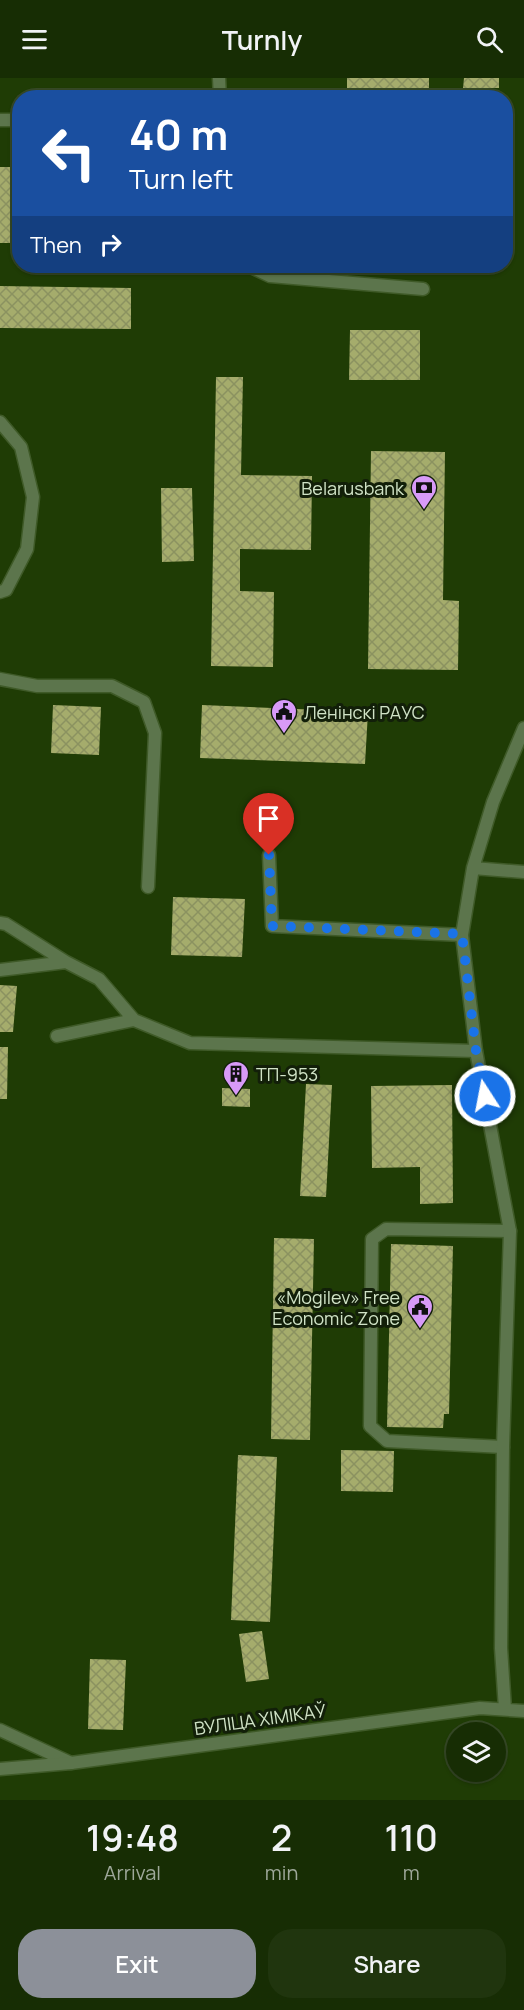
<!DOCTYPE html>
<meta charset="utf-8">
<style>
:root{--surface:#172d04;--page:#20350e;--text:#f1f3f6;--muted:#9ea89a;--line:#364926;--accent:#8c9099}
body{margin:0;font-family:Manrope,sans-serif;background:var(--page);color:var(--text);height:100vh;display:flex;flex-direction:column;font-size:22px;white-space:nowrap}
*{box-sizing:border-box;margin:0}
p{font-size:20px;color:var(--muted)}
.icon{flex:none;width:33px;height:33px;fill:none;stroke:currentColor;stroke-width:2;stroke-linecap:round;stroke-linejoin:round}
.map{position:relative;height:1722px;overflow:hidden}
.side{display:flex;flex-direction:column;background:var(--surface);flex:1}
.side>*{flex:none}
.hud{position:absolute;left:12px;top:12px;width:501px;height:183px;border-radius:24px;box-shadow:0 2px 4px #0004,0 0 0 2px var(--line);background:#1a4fa0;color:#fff;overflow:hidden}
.controls{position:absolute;left:446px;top:1644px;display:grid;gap:12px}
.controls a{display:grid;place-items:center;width:60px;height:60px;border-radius:50%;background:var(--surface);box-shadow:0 2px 4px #0004,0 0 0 2px var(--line);font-size:30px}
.pin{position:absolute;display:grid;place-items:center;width:51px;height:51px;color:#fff;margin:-62px -26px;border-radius:50% 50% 50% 0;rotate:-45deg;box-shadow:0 0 6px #0007}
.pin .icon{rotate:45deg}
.me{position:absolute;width:66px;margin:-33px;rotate:349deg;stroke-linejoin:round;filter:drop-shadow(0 0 4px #0008)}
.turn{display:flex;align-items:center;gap:21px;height:126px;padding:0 18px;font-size:27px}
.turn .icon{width:78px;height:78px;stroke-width:2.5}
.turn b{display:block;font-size:42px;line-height:51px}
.then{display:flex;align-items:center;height:57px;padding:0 18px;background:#0003;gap:12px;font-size:22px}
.eta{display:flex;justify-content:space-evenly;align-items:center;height:102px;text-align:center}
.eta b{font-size:36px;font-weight:600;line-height:42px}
.button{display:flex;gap:12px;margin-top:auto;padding:12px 18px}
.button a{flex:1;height:69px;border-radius:24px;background:var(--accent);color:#fff;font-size:24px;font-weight:600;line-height:69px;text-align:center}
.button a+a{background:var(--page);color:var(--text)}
header{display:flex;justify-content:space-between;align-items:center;height:78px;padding:0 18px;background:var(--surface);font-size:27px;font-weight:600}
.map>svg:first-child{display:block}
.building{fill:url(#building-cross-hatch)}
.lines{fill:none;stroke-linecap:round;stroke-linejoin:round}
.service-casing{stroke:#3f5a28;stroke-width:15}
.minor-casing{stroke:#3f5a28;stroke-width:15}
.service{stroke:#5c754c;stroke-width:12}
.minor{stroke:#5c754c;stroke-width:12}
.route{stroke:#1a73e8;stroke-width:10;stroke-dasharray:0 18}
.labels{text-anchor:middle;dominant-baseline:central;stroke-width:6;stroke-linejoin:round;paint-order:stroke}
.poi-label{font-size:18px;fill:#d0e3c6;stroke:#121f09;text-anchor:end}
.street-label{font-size:18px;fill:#d0e3c6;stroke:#121f09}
</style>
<header><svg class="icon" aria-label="menu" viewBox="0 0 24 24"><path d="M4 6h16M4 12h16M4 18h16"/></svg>Turnly<svg class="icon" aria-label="search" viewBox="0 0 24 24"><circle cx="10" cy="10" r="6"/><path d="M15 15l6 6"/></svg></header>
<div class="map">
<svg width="524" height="1722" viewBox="0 0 524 1722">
<defs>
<pattern id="building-cross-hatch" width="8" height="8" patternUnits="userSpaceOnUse" patternTransform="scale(1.5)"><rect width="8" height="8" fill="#a5ac6c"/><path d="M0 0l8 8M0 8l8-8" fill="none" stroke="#8b9260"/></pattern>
</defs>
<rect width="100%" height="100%" fill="#1f3c05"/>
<!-- building -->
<path class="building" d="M 347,0 L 429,0 L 429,20 L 347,20 Z
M 464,0 L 499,0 L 499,10 L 463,10 Z
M 0,89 L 20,89 L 20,165 L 0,165 Z
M 0,208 L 131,210 L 131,251 L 0,250 Z
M 350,252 L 420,252 L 420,302 L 349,302 Z
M 216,299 L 243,299 L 241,397 L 312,398 L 311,472 L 240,471 L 240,513 L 274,514 L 273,589 L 211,588 Z
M 371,373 L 445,374 L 443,522 L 459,523 L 458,592 L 368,591 Z
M 161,410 L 192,410 L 194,483 L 162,484 Z
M 53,627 L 101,629 L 99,677 L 51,675 Z
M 202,627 L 368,634 L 365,686 L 200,680 Z
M 173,819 L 245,821 L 242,879 L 171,877 Z
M 0,907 L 17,908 L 13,954 L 0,954 Z
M 0,969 L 8,969 L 7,1021 L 0,1021 Z
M 306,1006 L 332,1007 L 326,1119 L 300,1118 Z
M 452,1007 L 453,1125 L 420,1126 L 420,1089 L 372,1090 L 371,1008 Z
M 222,1010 L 250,1011 L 250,1029 L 222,1028 Z
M 274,1160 L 314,1161 L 310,1362 L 271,1361 Z
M 391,1166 L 453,1168 L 449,1336 L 444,1336 L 443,1350 L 387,1349 Z
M 341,1372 L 394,1373 L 393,1414 L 341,1413 Z
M 238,1377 L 277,1379 L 270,1544 L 231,1542 Z
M 262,1553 L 269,1601 L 246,1604 L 239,1556 Z
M 90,1581 L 126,1582 L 123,1652 L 88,1651 Z"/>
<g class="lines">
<defs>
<path id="service" d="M 219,0 L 220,20
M 0,42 L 20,42
M 249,188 L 270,198 L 423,211
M 0,344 L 21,369 L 33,419 L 27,471 L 6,512 L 0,514
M 0,601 L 37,608 L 112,608 L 144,624 L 155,655 L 148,809
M 269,777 L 272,848 L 462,857
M 0,845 L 6,846 L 66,884 L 99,901 L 134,942 L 190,965 L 476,973
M 0,892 L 66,884
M 57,958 L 134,942
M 503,1369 L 387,1363 L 370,1348 L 372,1161 L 386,1151 L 510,1153
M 0,1652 L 71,1685"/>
<path id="minor" d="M 473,790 L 524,794
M 505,1631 L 501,1570 L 503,1369 L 510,1153 L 476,973 L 462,857 L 473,790 L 493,724 L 524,650
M 0,1691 L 71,1685 L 480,1630 L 524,1633"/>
</defs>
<!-- service casing -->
<use href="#service" class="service-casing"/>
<!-- minor casing -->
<use href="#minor" class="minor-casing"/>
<!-- service -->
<use href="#service" class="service"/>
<!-- minor -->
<use href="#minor" class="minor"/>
</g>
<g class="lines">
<!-- route -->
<path class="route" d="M 269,777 L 272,848 L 462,856 L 476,973 L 485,1018"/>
</g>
<!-- icons -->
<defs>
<symbol id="bank-pin" viewBox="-11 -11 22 30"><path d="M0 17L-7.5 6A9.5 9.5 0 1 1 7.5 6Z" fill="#d89af8" stroke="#121f09"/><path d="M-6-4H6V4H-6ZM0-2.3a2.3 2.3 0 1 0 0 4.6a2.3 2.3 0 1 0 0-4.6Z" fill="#111"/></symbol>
<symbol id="civic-pin" viewBox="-11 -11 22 30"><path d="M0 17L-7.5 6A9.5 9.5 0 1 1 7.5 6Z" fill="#d89af8" stroke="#121f09"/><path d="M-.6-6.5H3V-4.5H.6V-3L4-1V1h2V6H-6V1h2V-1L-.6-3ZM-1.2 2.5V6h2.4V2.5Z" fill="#111"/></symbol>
<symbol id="building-pin" viewBox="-11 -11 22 30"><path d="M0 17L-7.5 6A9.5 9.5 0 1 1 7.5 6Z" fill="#d89af8" stroke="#121f09"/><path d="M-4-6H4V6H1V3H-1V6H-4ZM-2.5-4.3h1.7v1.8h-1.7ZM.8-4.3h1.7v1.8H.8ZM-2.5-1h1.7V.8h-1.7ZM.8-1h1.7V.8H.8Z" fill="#111"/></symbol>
</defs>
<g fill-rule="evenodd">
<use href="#bank-pin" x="409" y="395" width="30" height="40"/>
<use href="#civic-pin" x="269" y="619" width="30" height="40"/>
<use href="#building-pin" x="221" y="981" width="30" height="40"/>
<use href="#civic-pin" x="405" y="1214" width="30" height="40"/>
</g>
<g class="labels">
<!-- poi labels -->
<g class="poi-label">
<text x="404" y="410">Belarusbank</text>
<text x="304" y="634" text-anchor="start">Ленінскі РАУС</text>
<text x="256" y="996" text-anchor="start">ТП-953</text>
<text x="400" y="1219">«Mogilev» Free<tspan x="400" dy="21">Economic Zone</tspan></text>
</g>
<!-- street labels -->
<g class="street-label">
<text transform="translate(260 1641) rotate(-8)">ВУЛІЦА ХІМІКАЎ</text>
</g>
</g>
</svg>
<div class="controls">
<a><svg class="icon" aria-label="layers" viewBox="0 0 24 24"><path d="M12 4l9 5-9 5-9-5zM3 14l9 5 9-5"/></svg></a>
</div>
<div class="pin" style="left:269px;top:777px;background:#d93025"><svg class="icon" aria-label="arrive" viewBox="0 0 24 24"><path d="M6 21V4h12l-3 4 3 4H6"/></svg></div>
<svg class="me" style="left:485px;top:1018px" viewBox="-20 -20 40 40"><circle r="17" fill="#1a73e8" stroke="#fff" stroke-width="3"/><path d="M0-11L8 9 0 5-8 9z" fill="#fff"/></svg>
<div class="hud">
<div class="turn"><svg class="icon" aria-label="left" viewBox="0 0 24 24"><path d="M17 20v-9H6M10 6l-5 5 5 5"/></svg><div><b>40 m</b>Turn left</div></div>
<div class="then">Then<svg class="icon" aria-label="right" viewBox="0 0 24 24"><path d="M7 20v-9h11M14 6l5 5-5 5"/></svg></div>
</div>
</div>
<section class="side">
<div class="eta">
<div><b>19:48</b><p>Arrival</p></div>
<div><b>2</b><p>min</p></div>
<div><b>110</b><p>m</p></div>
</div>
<div class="button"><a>Exit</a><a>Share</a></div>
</section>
